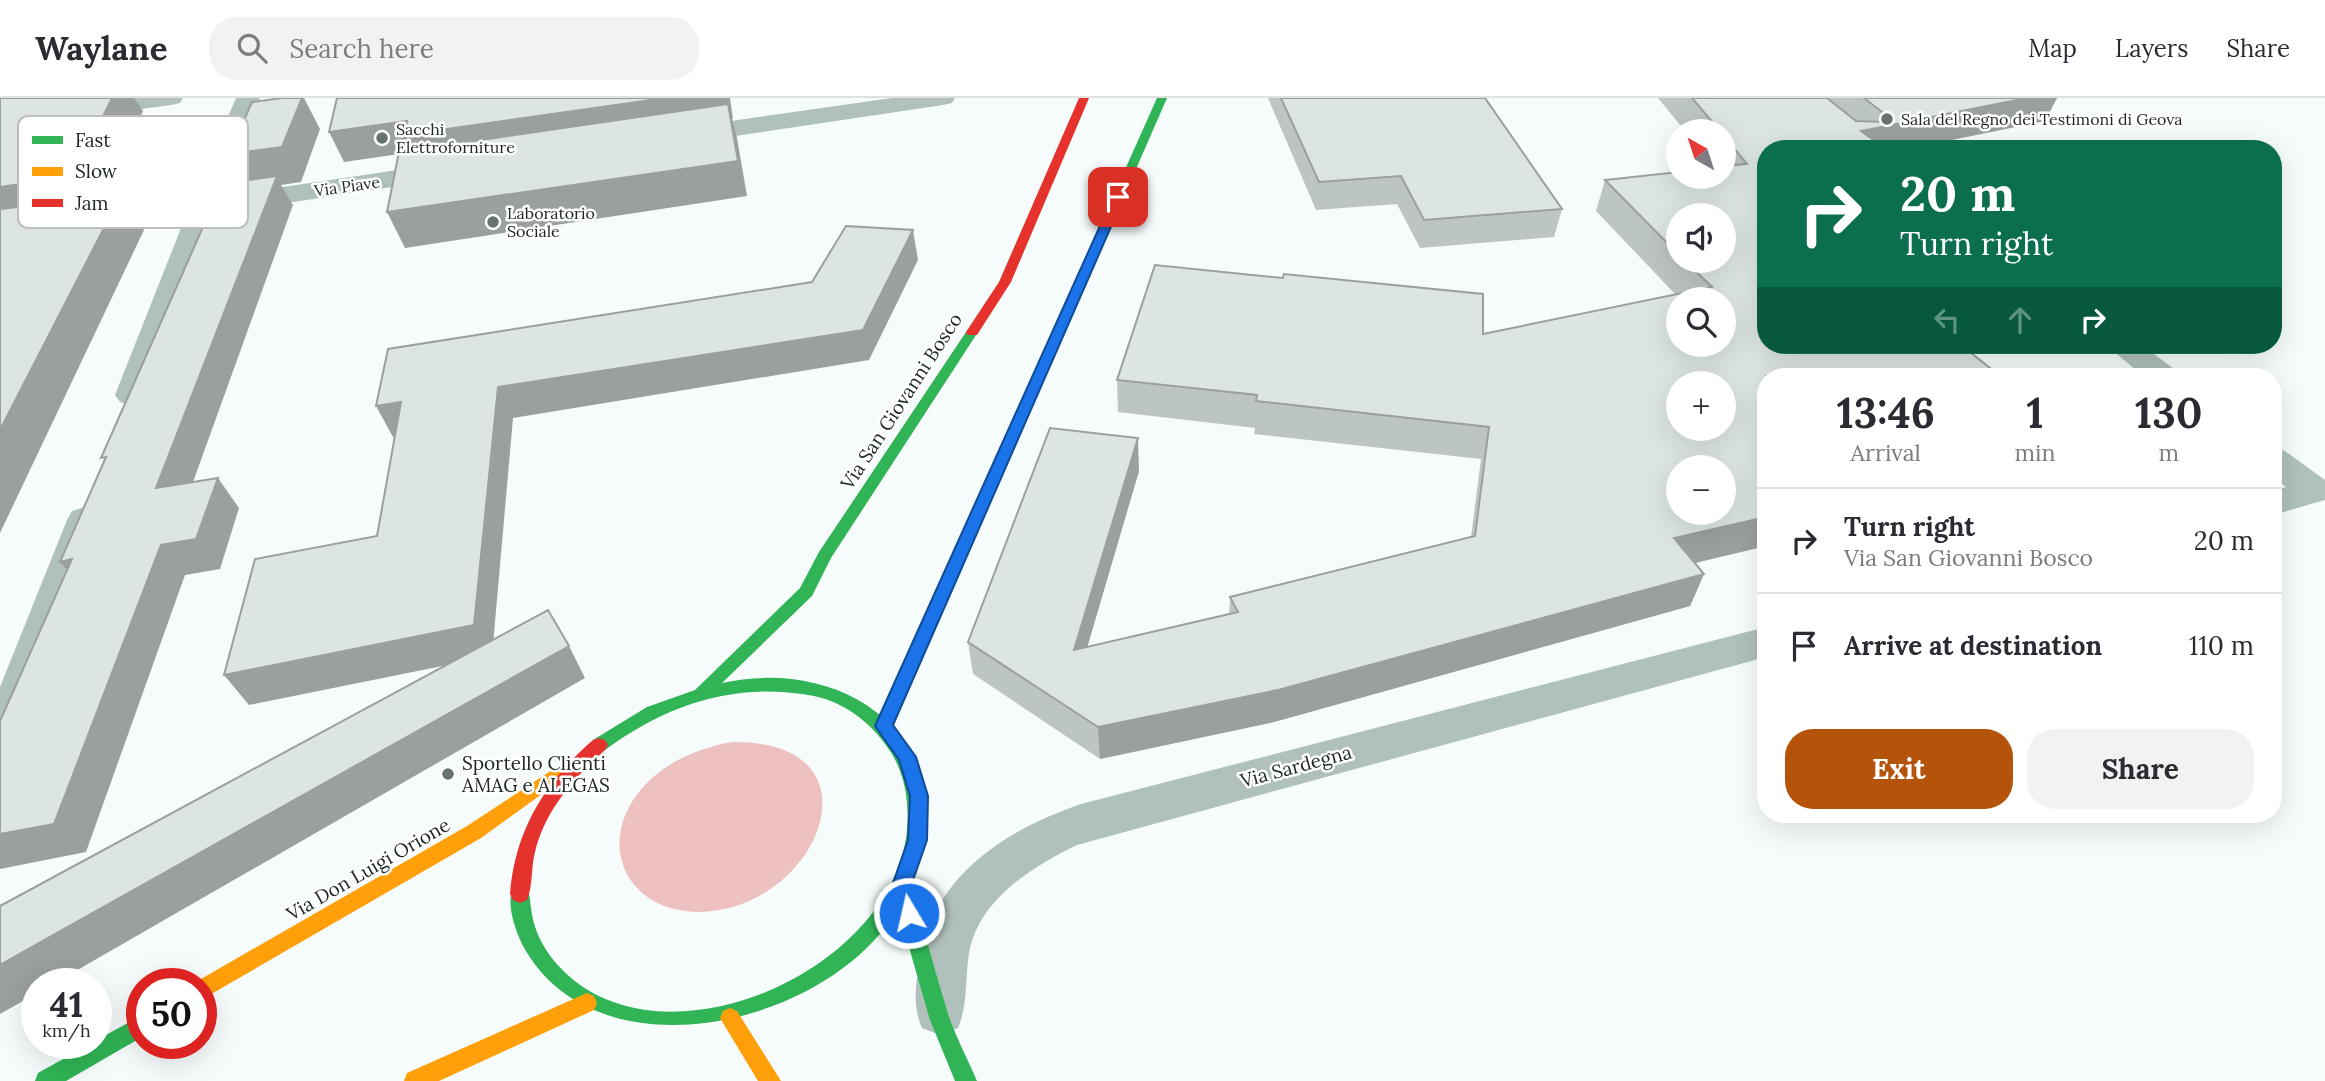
<!DOCTYPE html>
<meta charset="utf-8">
<style>
:root{--surface:#fff;--page:#f2f2f3;--text:#2b2b33;--muted:#7c7c81;--line:#e1e1e2;--accent:#b45309}
body{margin:0;font-family:Lora,serif;background:var(--page);color:var(--text);height:100vh;display:flex;flex-direction:column;font-size:26px;white-space:nowrap}
*{box-sizing:border-box;margin:0}
p{font-size:23px;color:var(--muted)}
.icon{flex:none;width:38px;height:38px;fill:none;stroke:currentColor;stroke-width:2;stroke-linecap:round;stroke-linejoin:round}
.map{position:relative;flex:1;overflow:hidden}
.panel{position:absolute;left:1757px;top:270px;width:525px;height:455px;display:flex;flex-direction:column;background:var(--surface);border-radius:28px;box-shadow:0 7px 28px #0002}
.panel>*{flex:none}
.top-card{position:absolute;left:1757px;top:42px;width:525px;height:214px;border-radius:28px;box-shadow:0 7px 28px #0002;background:#0b6e4f;color:#fff;overflow:hidden}
.needle{width:46px;rotate:321deg}
.controls{position:absolute;left:1666px;top:21px;display:grid;gap:14px}
.controls a{display:grid;place-items:center;width:70px;height:70px;border-radius:50%;background:var(--surface);box-shadow:0 7px 28px #0002;font-size:35px}
.speed{position:absolute;left:21px;top:870px;display:flex;gap:14px;font-size:35px;font-weight:700;text-align:center}
.speed>*{display:grid;place-content:center;width:91px;height:91px;border-radius:50%;background:var(--surface);box-shadow:0 7px 28px #0002;line-height:1}
.speed small{font-size:18px;font-weight:400}
.speed .limit{border:10px solid #d22;background:#fff;color:#111}
.pin{position:absolute;display:grid;place-items:center;width:60px;height:60px;color:#fff;margin:-30px;border-radius:14px;box-shadow:0 4px 10px #0006}
.me{position:absolute;width:77px;margin:-38px;rotate:351deg;stroke-linejoin:round;filter:drop-shadow(0 0 5px #0008)}
.turn{display:flex;align-items:center;gap:24px;height:147px;padding:0 28px;font-size:32px}
.turn .icon{width:91px;height:91px;stroke-width:2.5}
.turn b{display:block;font-size:49px;line-height:60px}
.lanes{display:flex;align-items:center;height:66px;padding:0 28px;background:#0003;justify-content:center;gap:35px;direction:ltr}
.lanes .off{opacity:.35}
.eta{display:flex;justify-content:space-evenly;align-items:center;height:119px;text-align:center}
.eta b{font-size:42px;font-weight:700;line-height:49px}
.primary-button{display:flex;gap:14px;margin-top:auto;padding:14px 28px}
.primary-button a{flex:1;height:80px;border-radius:28px;background:var(--accent);color:#fff;font-size:28px;font-weight:700;line-height:80px;text-align:center}
.primary-button a+a{background:var(--page);color:var(--text)}
ul{padding:0;list-style:none}
li{display:flex;align-items:center;gap:21px;height:105px;padding:0 28px;border-top:2px solid var(--line)}
li div{flex:1}
li b{display:block;font-size:26px}
li em{font-style:normal}
header{display:flex;align-items:center;gap:42px;box-sizing:border-box;height:98px;padding:0 35px;background:var(--surface);border-bottom:2px solid var(--line)}
header strong{font-size:33px}
nav{display:flex;gap:38px;margin-inline-start:auto;font-size:24px}
.search{width:490px;height:63px;background:var(--page);display:flex;align-items:center;gap:18px;box-sizing:border-box;padding:0 24px;border-radius:28px;color:var(--muted);font-size:26px}
.map>svg:first-child{display:block}
.water{fill:#ecc1bf}
.lines{fill:none;stroke-linecap:round;stroke-linejoin:round}
.street{fill:#b0c0bd;fill-rule:evenodd}
.fast{fill:#30b455;fill-rule:evenodd}
.slow{fill:#ff9f0a;fill-rule:evenodd}
.jam{fill:#e5322d;fill-rule:evenodd}
.wall{fill:#bdc5c2;fill-rule:evenodd}
.shaded-wall{fill:#9aa09e}
.building{fill:#dce5e2;stroke:#9aa09e;stroke-width:2;fill-rule:evenodd}
.route{fill:#1a73e8;stroke:#114b97;stroke-width:2}
.poi-dot{fill:#68726f;stroke:#fff;stroke-width:2.5}
.labels{text-anchor:middle;dominant-baseline:central;stroke-width:5;stroke-linejoin:round;paint-order:stroke}
.far-poi-label{font-size:16px;fill:#1c2724;stroke:#fff;text-anchor:start}
.far-street-label{font-size:16px;fill:#1c2724;stroke:#fff}
.street-label{font-size:19px;fill:#1c2724;stroke:#fff}
.poi-label{font-size:19px;fill:#1c2724;stroke:#fff;text-anchor:start}
.key{fill:#fff;stroke:#bbbebd;stroke-width:2}
.key-label{font-size:19px;fill:#1c2724}
</style>
<header>
<strong>Waylane</strong>
<div class="search"><svg class="icon" aria-label="search" viewBox="0 0 24 24"><circle cx="10" cy="10" r="6"/><path d="M15 15l6 6"/></svg>Search here</div>
<nav><a>Map</a><a>Layers</a><a>Share</a></nav>
</header>
<div class="map">
<svg width="2325" height="983" viewBox="0 0 2325 983">
<rect width="100%" height="100%" fill="#f6fcfb"/>
<!-- water -->
<path class="water" d="M 732,644 C 890,642 817,816 696,814 C 623,812 595,741 644,688 C 667,663 699,650 732,644 Z"/>
<g class="lines">
<!-- street -->
<path class="street" d="M 113,0 L 183,0 L 180,5 L 171,7 L 0,30 L 0,14 Z
M 236,0 L 260,0 L 221,98 L 445,65 L 454,67 L 458,73 L 454,79 L 445,81 L 215,116 L 149,297 L 144,304 L 132,307 L 120,304 L 115,297 L 185,120 L 0,148 L 0,130 L 192,102 Z
M 892,0 L 955,0 L 952,5 L 943,7 L 682,46 L 673,43 L 669,38 L 673,33 L 682,30 Z
M 2106,247 L 2142,247 L 2174,271 L 2179,278 L 2143,278 Z
M 2273,350 L 2285,353 L 2325,382 L 2325,402 L 2273,417 L 2273,393 L 2286,389 L 2273,379 Z
M 85,409 L 98,413 L 103,422 C 76,498 52,575 15,646 L 0,651 L 0,589 L 67,422 L 72,413 Z
M 1766,529 L 1766,559 L 1077,747 C 1032,769 979,801 969,855 C 965,881 968,906 958,930 L 940,937 L 922,930 C 913,909 915,890 919,867 C 931,779 1003,733 1081,706 Z"/>
<!-- fast -->
<path class="fast" d="M 1157,0 L 1167,0 L 1002,378 L 1000,381 L 990,381 L 988,378 Z
M 972,230 L 978,234 L 831,460 L 812,498 L 722,585 C 815,564 921,607 927,714 C 927,731 924,750 918,766 C 917,773 911,780 910,786 C 909,796 918,812 921,822 C 930,854 939,887 949,919 C 957,941 968,962 977,983 L 955,983 L 930,922 L 898,811 C 828,929 594,983 522,846 C 515,831 506,806 513,790 L 520,787 L 527,790 C 530,797 530,803 531,810 C 533,828 540,844 551,859 C 647,983 894,877 907,732 C 909,706 906,680 892,656 C 874,627 847,605 814,598 C 737,583 667,606 605,652 L 599,654 L 593,652 L 590,647 L 593,642 L 647,609 L 695,592 L 800,490 L 819,454 L 966,234 Z
M 142,917 L 142,939 L 66,983 L 35,983 L 38,975 Z"/>
<!-- slow -->
<path class="slow" d="M 995,373 L 1002,378 L 893,628 L 890,633 L 884,635 L 878,633 L 875,628 L 988,378 Z
M 558,668 L 564,670 L 567,675 L 564,680 L 481,740 L 201,902 L 201,886 L 194,885 L 467,728 Z
M 587,895 L 594,898 L 597,905 L 594,912 L 439,983 L 404,983 L 407,975 Z
M 730,910 L 737,913 L 781,983 L 758,983 L 720,920 L 723,913 Z"/>
<!-- jam -->
<path class="jam" d="M 1079,0 L 1089,0 L 1011,184 L 977,237 L 967,237 L 966,234 L 999,184 Z
M 599,640 L 605,642 L 608,647 L 605,652 C 574,680 545,712 535,754 C 531,769 533,788 527,802 L 520,805 L 513,802 L 510,796 C 515,732 545,684 593,642 Z"/>
</g>
<!-- wall -->
<path class="wall" d="M 1268,0 L 1485,0 L 1562,111 L 1554,139 L 1420,150 L 1397,106 L 1316,112 Z
M 1658,0 L 2057,0 L 2045,23 L 1766,51 L 1766,448 L 1695,465 L 1704,476 L 1690,508 L 1274,624 L 1100,661 L 973,576 L 968,544 L 1139,373 L 1087,549 L 1229,516 L 1230,499 L 1471,439 L 1481,361 L 1254,336 L 1255,330 L 1118,314 L 1117,282 L 1483,236 L 1676,197 L 1596,113 L 1605,82 L 1724,79 L 1724,33 L 1685,33 ZM 1678,117 L 1724,163 L 1678,163 Z"/>
<!-- shaded-wall -->
<path class="shaded-wall" d="M 112,0 L 134,0 L 143,13 L 98,113 L 0,127 L 0,89 Z
M 302,0 L 304,0 L 320,31 L 301,84 L 281,87 L 293,107 L 180,420 L 156,390 L 249,91 L 229,56 Z
M 665,0 L 730,0 L 733,21 L 732,21 L 737,40 L 747,98 L 405,150 L 387,114 L 413,54 L 344,64 L 329,34 L 407,23 Z
M 2027,0 L 2057,0 L 2045,23 L 1908,51 L 1854,51 L 1861,33 Z
M 121,97 L 144,132 L 0,435 L 0,332 Z
M 913,132 L 918,162 L 869,262 L 513,320 L 492,558 L 249,607 L 224,577 L 474,527 L 498,289 L 863,232 Z
M 401,304 L 418,335 L 393,339 L 376,308 Z
M 1138,340 L 1139,373 L 1077,584 L 1074,552 Z
M 218,380 L 239,410 L 220,471 L 185,477 L 86,754 L 0,771 L 0,736 L 161,447 Z
M 1766,419 L 1766,448 L 1661,473 L 1674,440 Z
M 72,461 L 87,494 L 60,464 Z
M 1704,476 L 1690,508 L 1274,624 L 1100,661 L 1098,629 Z
M 569,548 L 585,580 L 53,886 L 37,886 L 37,895 L 0,916 L 0,867 Z"/>
<!-- building -->
<path class="building" d="M 0,0 L 112,0 L 74,78 L 0,89 Z
M 283,0 L 302,0 L 282,49 L 229,56 L 252,4 Z
M 337,0 L 665,0 L 405,37 L 407,23 L 329,34 Z
M 1281,0 L 1485,0 L 1562,111 L 1424,122 L 1401,78 L 1319,84 Z
M 1692,0 L 1827,0 L 1856,23 L 1888,24 L 1891,21 L 1864,0 L 2027,0 L 1861,33 L 1886,51 L 1766,51 L 1766,247 L 1961,247 L 2000,278 L 1766,278 L 1766,419 L 1674,440 L 1704,476 L 1278,592 L 1098,629 L 968,544 L 1050,330 L 1138,340 L 1074,552 L 1238,514 L 1230,499 L 1475,438 L 1489,329 L 1256,303 L 1257,297 L 1117,282 L 1155,167 L 1283,180 L 1284,176 L 1483,196 L 1483,236 L 1712,189 L 1685,163 L 1724,163 L 1724,117 L 1678,117 L 1678,156 L 1605,82 L 1678,74 L 1678,79 L 1724,79 L 1724,68 L 1747,66 L 1724,38 L 1724,33 L 1720,33 ZM 1678,201 L 1724,201 L 1724,247 L 1678,247 ZM 1678,285 L 1724,285 L 1724,331 L 1678,331 ZM 1678,369 L 1724,369 L 1724,415 L 1678,415 Z
M 728,6 L 738,63 L 387,114 L 399,54 Z
M 277,78 L 156,390 L 218,380 L 196,441 L 161,447 L 54,726 L 0,736 L 0,623 L 72,461 L 60,464 L 106,359 L 101,360 L 222,86 Z
M 121,97 L 0,332 L 0,111 Z
M 846,128 L 913,132 L 863,232 L 498,289 L 474,527 L 224,577 L 255,461 L 377,438 L 401,304 L 376,308 L 388,251 L 812,184 Z
M 548,512 L 569,548 L 0,867 L 0,808 Z"/>
<!-- route -->
<path class="route" d="M 1118,96 L 1124,99 L 893,627 L 916,659 L 928,698 L 927,742 L 911,788 L 919,815 L 916,821 L 909,824 L 902,821 L 892,788 L 908,742 L 910,698 L 899,662 L 875,628 L 1113,99 Z"/>
<!-- markers -->
<g class="poi-dot">
<circle cx="1887" cy="21" r="7"/>
<circle cx="382" cy="40" r="7"/>
<circle cx="493" cy="124" r="7"/>
<circle cx="448" cy="676" r="7"/>
</g>
<g class="labels">
<!-- far-poi labels -->
<g class="far-poi-label">
<text x="1901" y="21">Sala del Regno dei Testimoni di Geova</text>
<text x="396" y="31">Sacchi<tspan x="396" dy="18">Elettroforniture</tspan></text>
<text x="507" y="115">Laboratorio<tspan x="507" dy="18">Sociale</tspan></text>
</g>
<!-- far-street labels -->
<g class="far-street-label">
<text transform="translate(347 88) rotate(-8)">Via Piave</text>
</g>
<!-- street labels -->
<g class="street-label">
<text transform="translate(901 303) rotate(-57)">Via San Giovanni Bosco</text>
<text transform="translate(1296 668) rotate(-15)">Via Sardegna</text>
<text transform="translate(368 771) rotate(-30)">Via Don Luigi Orione</text>
</g>
<!-- poi labels -->
<g class="poi-label">
<text x="462" y="665">Sportello Clienti<tspan x="462" dy="22">AMAG e ALEGAS</tspan></text>
</g>
</g>
<!-- legend -->
<rect x="18" y="18" width="230" height="112" rx="10" class="key"/>
<rect x="32" y="38" width="31" height="8" fill="#30b455"/>
<rect x="32" y="69" width="31" height="9" fill="#ff9f0a"/>
<rect x="32" y="101" width="31" height="8" fill="#e5322d"/>
<g class="key-label">
<text x="75" y="49">Fast</text>
<text x="75" y="80">Slow</text>
<text x="75" y="112">Jam</text>
</g>
</svg>
<div class="controls">
<a><svg class="needle" viewBox="-14 -14 28 28"><path d="M0-13l5 13h-10z" fill="#e53935"/><path d="M0 13l5-13h-10z" fill="#7c7c81"/></svg></a>
<a><svg class="icon" aria-label="sound" viewBox="0 0 24 24"><path d="M4 9h4l5-4v14l-5-4H4zM17 9q2 3 0 6"/></svg></a>
<a><svg class="icon" aria-label="search" viewBox="0 0 24 24"><circle cx="10" cy="10" r="6"/><path d="M15 15l6 6"/></svg></a>
<a>+</a>
<a>−</a>
</div>
<div class="speed"><div>41<small>km/h</small></div><div class="limit">50</div></div>
<div class="pin" style="left:1118px;top:99px;background:#d93025"><svg class="icon" aria-label="arrive" viewBox="0 0 24 24"><path d="M6 21V4h12l-3 4 3 4H6"/></svg></div>
<svg class="me" style="left:909px;top:815px" viewBox="-20 -20 40 40"><circle r="17" fill="#1a73e8" stroke="#fff" stroke-width="3"/><path d="M0-11L8 9 0 5-8 9z" fill="#fff"/></svg>
<div class="top-card">
<div class="turn"><svg class="icon" aria-label="right" viewBox="0 0 24 24"><path d="M7 20v-9h11M14 6l5 5-5 5"/></svg><div><b>20 m</b>Turn right</div></div>
<div class="lanes"><svg class="icon off" aria-label="left" viewBox="0 0 24 24"><path d="M17 20v-9H6M10 6l-5 5 5 5"/></svg><svg class="icon off" aria-label="ahead" viewBox="0 0 24 24"><path d="M12 20V5M6 11l6-6 6 6"/></svg><svg class="icon" aria-label="right" viewBox="0 0 24 24"><path d="M7 20v-9h11M14 6l5 5-5 5"/></svg></div>
</div>
<section class="panel">
<div class="eta">
<div><b>13:46</b><p>Arrival</p></div>
<div><b>1</b><p>min</p></div>
<div><b>130</b><p>m</p></div>
</div>
<ul>
<li><svg class="icon" aria-label="right" viewBox="0 0 24 24"><path d="M7 20v-9h11M14 6l5 5-5 5"/></svg><div><b>Turn right</b><p>Via San Giovanni Bosco</p></div><em>20 m</em></li>
<li><svg class="icon" aria-label="arrive" viewBox="0 0 24 24"><path d="M6 21V4h12l-3 4 3 4H6"/></svg><div><b>Arrive at destination</b></div><em>110 m</em></li>
</ul>
<div class="primary-button"><a>Exit</a><a>Share</a></div>
</section>
</div>
